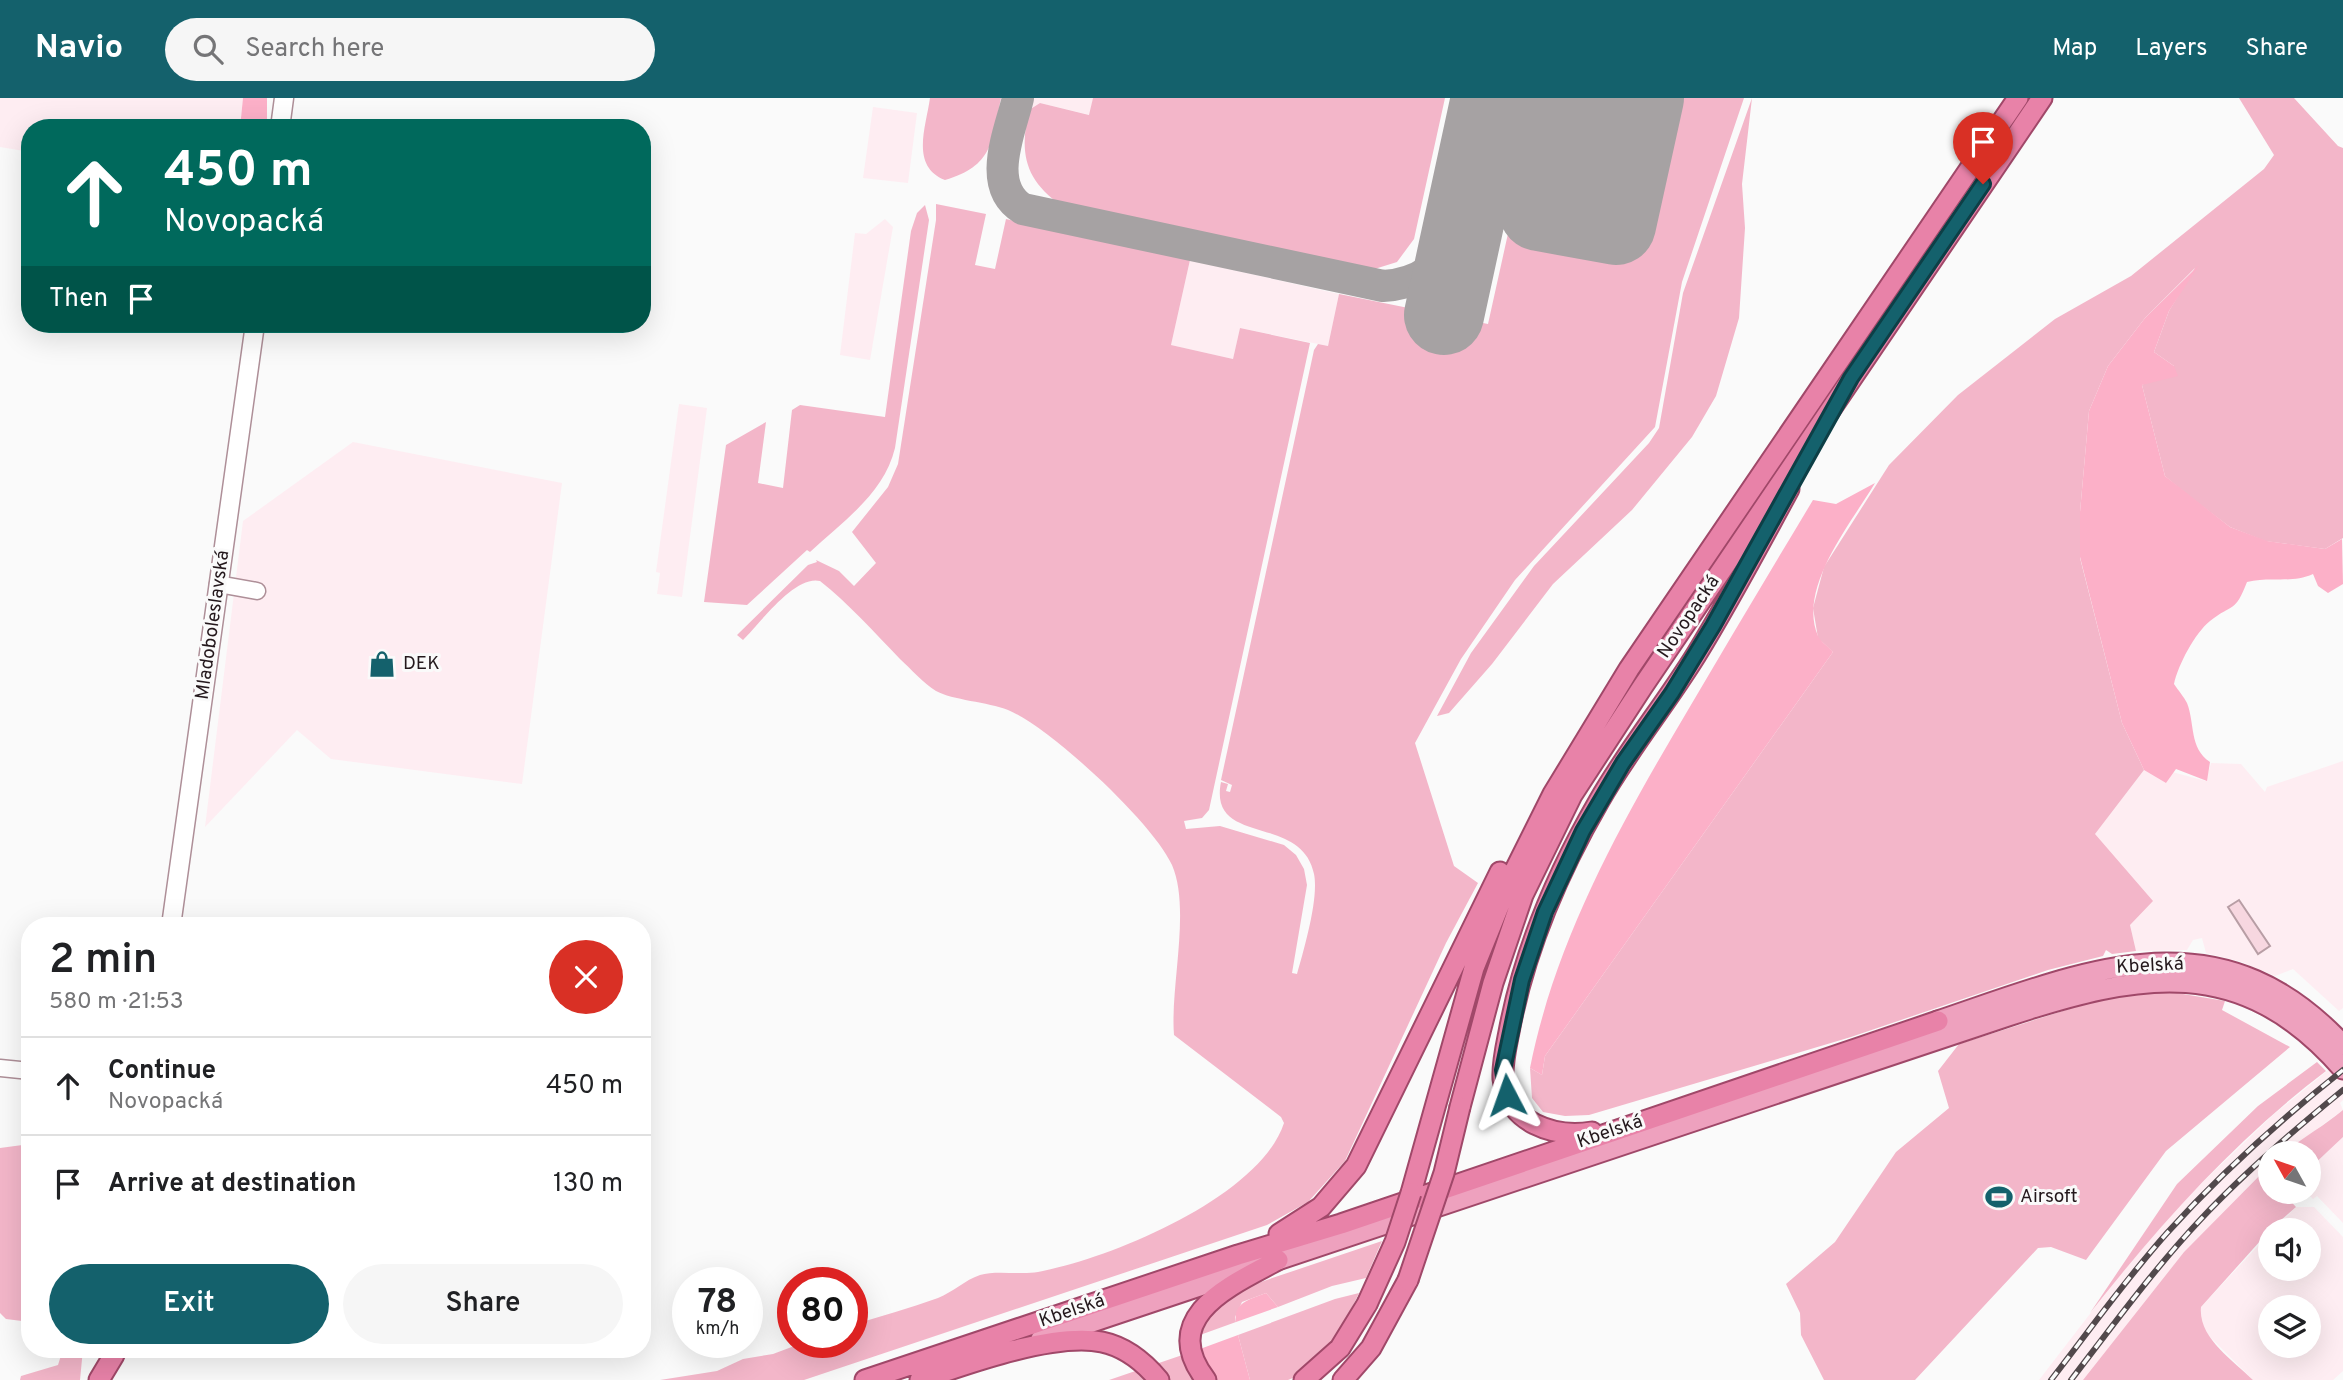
<!DOCTYPE html>
<meta charset="utf-8">
<style>
:root{--surface:#fff;--page:#f6f6f6;--text:#202124;--muted:#757577;--line:#e0e0e0;--accent:#14616c}
body{margin:0;font-family:Overpass,sans-serif;background:var(--page);color:var(--text);height:100vh;display:flex;flex-direction:column;font-size:26px;white-space:nowrap}
*{box-sizing:border-box;margin:0}
p{font-size:23px;color:var(--muted)}
.icon{flex:none;width:38px;height:38px;fill:none;stroke:currentColor;stroke-width:2;stroke-linecap:round;stroke-linejoin:round}
.map{position:relative;flex:1;overflow:hidden}
.details{position:absolute;left:21px;top:819px;width:630px;height:441px;display:flex;flex-direction:column;background:var(--surface);border-radius:28px;box-shadow:0 7px 28px #0002}
.details>*{flex:none}
.guide{position:absolute;left:21px;top:21px;width:630px;height:214px;border-radius:28px;box-shadow:0 7px 28px #0002;background:#00695c;color:#fff;overflow:hidden}
.needle{width:46px;rotate:310deg}
.controls{position:absolute;left:2258px;top:1043px;display:grid;gap:14px}
.controls a{display:grid;place-items:center;width:63px;height:63px;border-radius:50%;background:var(--surface);box-shadow:0 7px 28px #0002;font-size:35px}
.speed{position:absolute;left:672px;top:1169px;display:flex;gap:14px;font-size:35px;font-weight:700;text-align:center}
.speed>*{display:grid;place-content:center;width:91px;height:91px;border-radius:50%;background:var(--surface);box-shadow:0 7px 28px #0002;line-height:1}
.speed small{font-size:18px;font-weight:400}
.speed .limit{border:10px solid #d22;background:#fff;color:#111}
.pin{position:absolute;display:grid;place-items:center;width:60px;height:60px;color:#fff;margin:-72px -30px;border-radius:50% 50% 50% 0;rotate:-45deg;box-shadow:0 0 7px #0007}
.pin .icon{rotate:45deg}
.me{position:absolute;width:77px;margin:-38px;rotate:356deg;stroke-linejoin:round;filter:drop-shadow(0 0 5px #0008)}
.turn{display:flex;align-items:center;gap:24px;height:147px;padding:0 28px;font-size:32px}
.turn .icon{width:91px;height:91px;stroke-width:2.5}
.turn b{display:block;font-size:49px;line-height:60px}
.then{display:flex;align-items:center;height:66px;padding:0 28px;background:#0003;gap:14px;font-size:26px}
.round{display:grid;place-items:center;flex:none;width:74px;height:74px;border-radius:37px;background:var(--page)}
.overview{display:flex;align-items:center;justify-content:space-between;height:119px;padding:0 28px}
h1{font-size:42px;font-weight:600;line-height:52px}
.primary-button{display:flex;gap:14px;margin-top:auto;padding:14px 28px}
.primary-button a{flex:1;height:80px;border-radius:42px;background:var(--accent);color:#fff;font-size:28px;font-weight:600;line-height:80px;text-align:center}
.primary-button a+a{background:var(--page);color:var(--text)}
ul{padding:0;list-style:none}
li{display:flex;align-items:center;gap:21px;height:98px;padding:0 28px;border-top:2px solid var(--line)}
li div{flex:1}
li b{display:block;font-size:26px}
li em{font-style:normal}
header{display:flex;align-items:center;gap:42px;box-sizing:border-box;height:98px;padding:0 35px;background:var(--accent);color:#fff}
header strong{font-size:33px}
nav{display:flex;gap:38px;margin-inline-start:auto;font-size:24px}
.search{width:490px;height:63px;background:var(--page);display:flex;align-items:center;gap:18px;box-sizing:border-box;padding:0 24px;border-radius:38px;color:var(--muted);font-size:26px}
.map>svg:first-child{display:block}
.built{fill:#feedf2;fill-rule:evenodd}
.green{fill:#f3b6c9}
.forest{fill:#fcb0c8}
.water{fill:#f7d7e0;stroke:#b89ea5;stroke-width:2}
.lines{fill:none;stroke-linecap:round;stroke-linejoin:round}
.taxiway{stroke:#a6a2a3;stroke-width:32}
.runway{stroke:#a6a2a3;stroke-width:80}
.tertiary-casing{stroke:#ae8f98;stroke-width:19}
.secondary-casing{stroke:#ae8f98;stroke-width:21}
.primary-casing{stroke:#a04869;stroke-width:23}
.trunk-casing{stroke:#a04869;stroke-width:23}
.tertiary{stroke:#fff;stroke-width:16}
.secondary{stroke:#fff;stroke-width:18}
.primary{stroke:#eea1be;stroke-width:19}
.trunk{stroke:#e882a8;stroke-width:19}
.rail-casing{stroke:#52494c;stroke-width:6}
.rail{stroke:#fafafa;stroke-width:3.5;stroke-dasharray:10;stroke-linecap:butt}
.trunk-bridge-casing{stroke:#a04869;stroke-width:23;stroke-linecap:butt}
.trunk-bridge{stroke:#e882a8;stroke-width:19}
.route-casing{stroke:#0d3f46;stroke-width:18}
.route{stroke:#14616c;stroke-width:12}
.labels{text-anchor:middle;dominant-baseline:central;stroke-width:6;stroke-linejoin:round;paint-order:stroke}
.street-label{font-size:19px;fill:#24181c;stroke:#fafafa}
.poi-label{font-size:19px;fill:#24181c;stroke:#fafafa;text-anchor:start}
</style>
<header>
<strong>Navio</strong>
<div class="search"><svg class="icon" aria-label="search" viewBox="0 0 24 24"><circle cx="10" cy="10" r="6"/><path d="M15 15l6 6"/></svg>Search here</div>
<nav><a>Map</a><a>Layers</a><a>Share</a></nav>
</header>
<div class="map">
<svg width="2343" height="1282" viewBox="0 0 2343 1282">
<rect width="100%" height="100%" fill="#fafafa"/>
<!-- built -->
<path class="built" d="M 0,0 L 243,0 L 240,30 L 30,30 L 30,54 L 0,49 Z
M 1031,0 L 1093,0 L 1090,17 L 1040,5 L 1029,12 Z
M 873,9 L 917,15 L 908,85 L 863,80 Z
M 885,121 L 893,129 L 870,262 L 840,257 L 855,135 L 866,136 Z
M 1190,162 L 1339,196 L 1328,248 L 1240,230 L 1233,261 L 1171,247 Z
M 679,306 L 707,310 L 682,499 L 657,496 L 660,475 L 656,474 Z
M 353,344 L 562,385 L 522,686 L 331,661 L 297,632 L 205,729 L 243,423 Z
M 2343,663 L 2343,910 L 2339,913 L 2293,871 L 2275,878 L 2242,864 L 2206,855 L 2202,840 L 2193,842 L 2187,852 L 2136,853 L 2130,827 L 2095,736 L 2144,672 L 2166,685 L 2172,674 L 2206,683 L 2211,665 L 2241,666 L 2265,694 L 2267,689 Z
M 2343,960 L 2343,1002 L 2340,1005 L 2343,1012 L 2284,1055 L 2270,1055 L 2270,1067 L 2184,1154 L 2083,1282 L 2039,1282 L 2123,1173 L 2183,1103 L 2273,1017 Z
M 2343,1039 L 2343,1125 L 2317,1098 L 2313,1101 L 2306,1094 L 2308,1072 Z
M 2296,1109 L 2314,1109 L 2343,1139 L 2343,1273 L 2333,1282 L 2253,1282 L 2206,1235 L 2200,1221 L 2201,1209 L 2270,1135 L 2270,1171 L 2308,1171 L 2308,1132 L 2273,1132 ZM 2270,1209 L 2308,1209 L 2308,1248 L 2270,1248 Z"/>
<!-- green -->
<path class="green" d="M 930,0 L 1001,0 C 992,44 993,68 945,82 C 910,68 926,29 930,0 Z
M 1093,0 L 1445,0 L 1414,141 L 1397,164 L 1365,174 L 1061,107 C 1025,82 1019,55 1029,12 L 1040,5 L 1089,17 Z
M 1538,0 L 1744,0 L 1682,184 L 1655,329 L 1515,482 L 1461,561 L 1415,645 L 1454,768 L 1478,785 L 1446,845 L 1345,1063 L 1308,1104 L 1267,1127 L 804,1282 L 660,1282 L 717,1273 L 743,1261 L 773,1256 L 805,1244 L 852,1244 L 852,1227 C 881,1218 910,1210 938,1200 C 953,1194 965,1182 980,1177 C 995,1172 1021,1177 1038,1174 C 1110,1161 1260,1099 1284,1025 L 1281,1019 L 1174,937 C 1170,889 1191,811 1172,767 C 1153,725 1051,630 1008,612 C 988,604 952,602 936,593 C 923,585 911,571 900,561 C 874,534 849,506 820,483 C 795,477 761,524 743,542 L 737,537 L 808,467 L 817,464 L 816,462 L 839,473 L 854,488 L 876,465 L 852,434 L 888,389 L 898,366 L 936,122 L 936,106 L 986,116 L 975,167 L 995,171 L 1006,121 L 1190,162 L 1171,247 L 1233,261 L 1240,230 L 1310,245 L 1209,712 L 1202,720 L 1184,723 L 1186,731 L 1220,728 L 1284,747 L 1296,757 L 1304,771 L 1307,787 L 1292,875 L 1297,876 C 1304,851 1319,800 1314,776 C 1302,715 1208,749 1221,684 L 1228,686 L 1226,693 L 1230,694 L 1232,687 L 1221,682 L 1314,252 L 1318,246 L 1328,248 L 1339,196 L 1488,226 Z
M 1752,0 L 1742,86 L 1745,130 L 1739,220 L 1716,298 L 1692,339 L 1632,412 L 1553,486 L 1492,566 L 1449,615 L 1437,618 L 1471,555 L 1534,468 L 1649,345 L 1659,330 L 1683,195 Z
M 2239,0 L 2294,0 L 2338,48 L 2343,50 L 2343,440 L 2325,451 L 2265,443 L 2230,429 L 2185,395 L 2165,378 L 2142,287 L 2174,268 L 2154,254 L 2169,213 L 2195,170 L 2145,220 L 2108,268 L 2089,313 L 2080,414 L 2080,460 L 2122,625 L 2144,672 L 2095,736 L 2153,803 L 2130,827 L 2136,853 L 2112,856 L 2106,852 L 2103,858 L 2048,872 L 1851,939 L 1589,1017 L 1565,1018 L 1543,1014 L 1532,1000 L 1530,970 L 1542,977 L 1545,958 L 1833,554 L 1818,540 L 1813,510 L 1824,469 L 1889,367 L 1958,297 L 2055,221 L 2131,178 L 2264,71 L 2274,57 Z
M 925,107 L 929,122 L 895,350 C 884,396 842,424 810,454 L 807,452 L 747,507 L 704,504 L 726,347 L 766,324 L 758,385 L 783,390 L 792,312 L 800,307 L 885,319 L 911,133 L 917,115 Z
M 2171,894 L 2225,903 L 2222,912 L 2290,949 L 2166,1053 L 2086,1162 L 2051,1149 L 2038,1150 L 1915,1282 L 1824,1282 L 1801,1237 L 1800,1215 L 1786,1186 L 1835,1144 L 1896,1054 L 1949,1010 L 1938,973 L 1959,946 L 2091,904 L 2135,896 Z
M 2317,964 L 2326,973 C 2235,1042 2160,1126 2090,1215 L 2177,1086 L 2258,1008 Z
M 2343,1012 L 2343,1039 L 2308,1072 L 2308,1055 L 2284,1055 C 2303,1039 2324,1028 2343,1012 Z
M 30,1046 L 30,1224 L 6,1221 L 0,1215 L 0,1050 Z
M 2270,1067 L 2270,1094 L 2282,1094 L 2296,1109 L 2270,1132 L 2201,1209 C 2198,1240 2233,1262 2253,1282 L 2083,1282 L 2184,1154 Z
M 1382,1143 L 1366,1180 L 1332,1188 L 1278,1209 L 1266,1195 L 1242,1204 L 1235,1219 L 1236,1224 L 1200,1237 C 1207,1216 1222,1203 1240,1191 Z
M 1359,1195 C 1345,1224 1322,1271 1288,1282 C 1277,1282 1261,1282 1250,1282 L 1238,1237 L 1335,1201 Z
M 63,1251 L 83,1251 L 80,1282 L 20,1282 L 21,1278 L 58,1267 Z
M 1200,1251 L 1218,1282 L 1109,1282 Z"/>
<!-- forest -->
<path class="forest" d="M 243,0 L 267,0 L 267,30 L 240,30 Z
M 2199,167 L 2169,213 L 2154,254 L 2174,268 L 2178,278 L 2142,287 L 2165,378 L 2230,429 L 2267,443 L 2325,451 L 2342,441 L 2343,486 L 2328,495 L 2318,488 L 2313,476 C 2291,486 2270,478 2247,484 C 2235,515 2233,505 2210,523 C 2195,535 2178,567 2174,586 C 2178,592 2184,599 2187,605 C 2195,625 2189,650 2210,664 L 2207,683 L 2176,671 L 2166,685 L 2144,672 L 2122,625 L 2080,459 L 2080,414 L 2089,313 L 2108,268 L 2145,220 Z
M 1875,385 C 1852,424 1797,490 1818,538 C 1821,544 1829,549 1833,554 L 1545,958 L 1542,977 L 1530,970 C 1556,840 1621,725 1688,612 C 1729,542 1771,472 1813,402 L 1836,406 Z
M 1266,1195 L 1278,1209 L 1236,1224 C 1233,1204 1251,1201 1266,1195 Z
M 1238,1237 L 1250,1282 L 1218,1282 L 1206,1268 L 1200,1251 Z"/>
<!-- water -->
<path class="water" d="M 2239,802 L 2270,848 L 2258,856 L 2228,809 Z"/>
<g class="lines">
<!-- taxiway -->
<path class="taxiway" d="M 1018,0 C 1010,34 985,88 1023,111 L 1383,188 C 1420,186 1444,167 1460,135 L 1485,19"/>
<!-- runway -->
<path class="runway" d="M 1564,0 L 1539,113 L 1616,127 L 1644,0
M 1444,217 L 1491,0"/>
<defs>
<path id="tertiary" d="M 218,486 L 257,493
M 0,970 L 30,973"/>
<path id="secondary" d="M 280,30 L 284,0
M 171,828 L 255,226"/>
<path id="primary" d="M 1938,923 C 2086,873 2218,812 2343,947
M 1041,1241 L 2008,918 C 2139,875 2241,854 2343,971"/>
<path id="trunk" d="M 1460,1009 L 1493,885 L 1523,797 L 1572,697 L 1643,588 L 2042,0
M 1592,1034 C 1554,1040 1508,1025 1503,981 C 1502,966 1506,949 1509,934 C 1524,853 1558,774 1599,703 C 1628,652 1665,607 1696,557 C 1729,503 1759,447 1789,391
M 1411,1095 L 1474,870 L 1508,786 L 1553,696 L 1629,571 L 2018,0
M 1279,1136 L 1321,1109 L 1356,1068 L 1500,774
M 99,1282 L 114,1257
M 865,1282 L 1238,1157 L 1341,1126 L 1938,923
M 920,1282 C 966,1266 1055,1234 1102,1244 C 1126,1249 1144,1264 1159,1282
M 1206,1282 C 1157,1218 1232,1187 1278,1162
M 1304,1282 L 1340,1250 L 1367,1206
M 1343,1282 L 1371,1250 L 1408,1182"/>
</defs>
<!-- tertiary casing -->
<use href="#tertiary" class="tertiary-casing"/>
<!-- secondary casing -->
<use href="#secondary" class="secondary-casing"/>
<!-- primary casing -->
<use href="#primary" class="primary-casing"/>
<!-- trunk casing -->
<use href="#trunk" class="trunk-casing"/>
<!-- tertiary -->
<use href="#tertiary" class="tertiary"/>
<!-- secondary -->
<use href="#secondary" class="secondary"/>
<!-- primary -->
<use href="#primary" class="primary"/>
<!-- trunk -->
<use href="#trunk" class="trunk"/>
<defs>
<path id="rail" d="M 2051,1282 C 2089,1233 2125,1182 2167,1135 C 2221,1075 2280,1022 2343,972
M 2071,1282 C 2113,1227 2154,1171 2201,1121 C 2245,1074 2294,1032 2343,992"/>
</defs>
<!-- rail casing -->
<use href="#rail" class="rail-casing"/>
<!-- rail -->
<use href="#rail" class="rail"/>
<defs>
<path id="trunk-bridge" d="M 1408,1182 L 1444,1075 L 1460,1009
M 1367,1206 L 1395,1144 L 1411,1095"/>
</defs>
<!-- trunk-bridge casing -->
<use href="#trunk-bridge" class="trunk-bridge-casing"/>
<!-- trunk-bridge -->
<use href="#trunk-bridge" class="trunk-bridge"/>
</g>
<g class="lines">
<defs>
<path id="route" d="M 1507,997 L 1503,972 L 1522,882 L 1545,814 L 1583,733 L 1623,665 L 1672,595 L 1713,528 L 1851,280 L 1983,86"/>
</defs>
<!-- route casing -->
<use href="#route" class="route-casing"/>
<!-- route -->
<use href="#route" class="route"/>
</g>
<!-- icons -->
<defs>
<symbol id="shop-bare" viewBox="-9 -9 18 18"><path d="M-5-2.5h2.3a2.7 3.5 0 0 1 5.4 0H5L5.5 6h-11ZM-1.5-2.5h3a1.5 2.3 0 0 0-3 0Z" fill="#14616c" stroke="#fafafa" stroke-width="2.5" paint-order="stroke"/></symbol>
<symbol id="stadium-bare" viewBox="-9 -9 18 18"><path d="M0-5a6.5 5 0 1 0 0 10a6.5 5 0 1 0 0-10ZM-3.5-1.8h7v3.6h-7Z" fill="#14616c" stroke="#fafafa" stroke-width="2.5" paint-order="stroke"/></symbol>
</defs>
<g fill-rule="evenodd">
<use href="#shop-bare" x="363" y="547" width="38" height="38"/>
<use href="#stadium-bare" x="1980" y="1080" width="38" height="38"/>
</g>
<g class="labels">
<!-- street labels -->
<g class="street-label">
<text transform="translate(1689 519) rotate(-56)">Novopacká</text>
<text transform="translate(213 527) rotate(-82)">Mladoboleslavská</text>
<text transform="translate(2150 868) rotate(-3)">Kbelská</text>
<text transform="translate(1610 1034) rotate(-19)">Kbelská</text>
<text transform="translate(1072 1213) rotate(-19)">Kbelská</text>
</g>
<!-- poi labels -->
<g class="poi-label">
<text x="403" y="566">DEK</text>
<text x="2020" y="1099">Airsoft</text>
</g>
</g>
</svg>
<div class="controls">
<a><svg class="needle" viewBox="-14 -14 28 28"><path d="M0-13l5 13h-10z" fill="#e53935"/><path d="M0 13l5-13h-10z" fill="#757577"/></svg></a>
<a><svg class="icon" aria-label="sound" viewBox="0 0 24 24"><path d="M4 9h4l5-4v14l-5-4H4zM17 9q2 3 0 6"/></svg></a>
<a><svg class="icon" aria-label="layers" viewBox="0 0 24 24"><path d="M12 4l9 5-9 5-9-5zM3 14l9 5 9-5"/></svg></a>
</div>
<div class="speed"><div>78<small>km/h</small></div><div class="limit">80</div></div>
<div class="pin" style="left:1983px;top:86px;background:#d93025"><svg class="icon" aria-label="arrive" viewBox="0 0 24 24"><path d="M6 21V4h12l-3 4 3 4H6"/></svg></div>
<svg class="me" style="left:1507px;top:997px" viewBox="-20 -20 40 40"><path d="M0-17L14 15 0 8-14 15z" fill="#14616c" stroke="#fff" stroke-width="4"/></svg>
<div class="guide">
<div class="turn"><svg class="icon" aria-label="ahead" viewBox="0 0 24 24"><path d="M12 20V5M6 11l6-6 6 6"/></svg><div><b>450 m</b>Novopacká</div></div>
<div class="then">Then<svg class="icon" aria-label="arrive" viewBox="0 0 24 24"><path d="M6 21V4h12l-3 4 3 4H6"/></svg></div>
</div>
<section class="details">
<div class="overview"><div><h1>2 min</h1><p>580 m · 21:53</p></div><a class="round" style="background:#d93025;color:#fff"><svg class="icon" aria-label="close" viewBox="0 0 24 24"><path d="M6 6l12 12M18 6L6 18"/></svg></a></div>
<ul>
<li><svg class="icon" aria-label="ahead" viewBox="0 0 24 24"><path d="M12 20V5M6 11l6-6 6 6"/></svg><div><b>Continue</b><p>Novopacká</p></div><em>450 m</em></li>
<li><svg class="icon" aria-label="arrive" viewBox="0 0 24 24"><path d="M6 21V4h12l-3 4 3 4H6"/></svg><div><b>Arrive at destination</b></div><em>130 m</em></li>
</ul>
<div class="primary-button"><a>Exit</a><a>Share</a></div>
</section>
</div>
